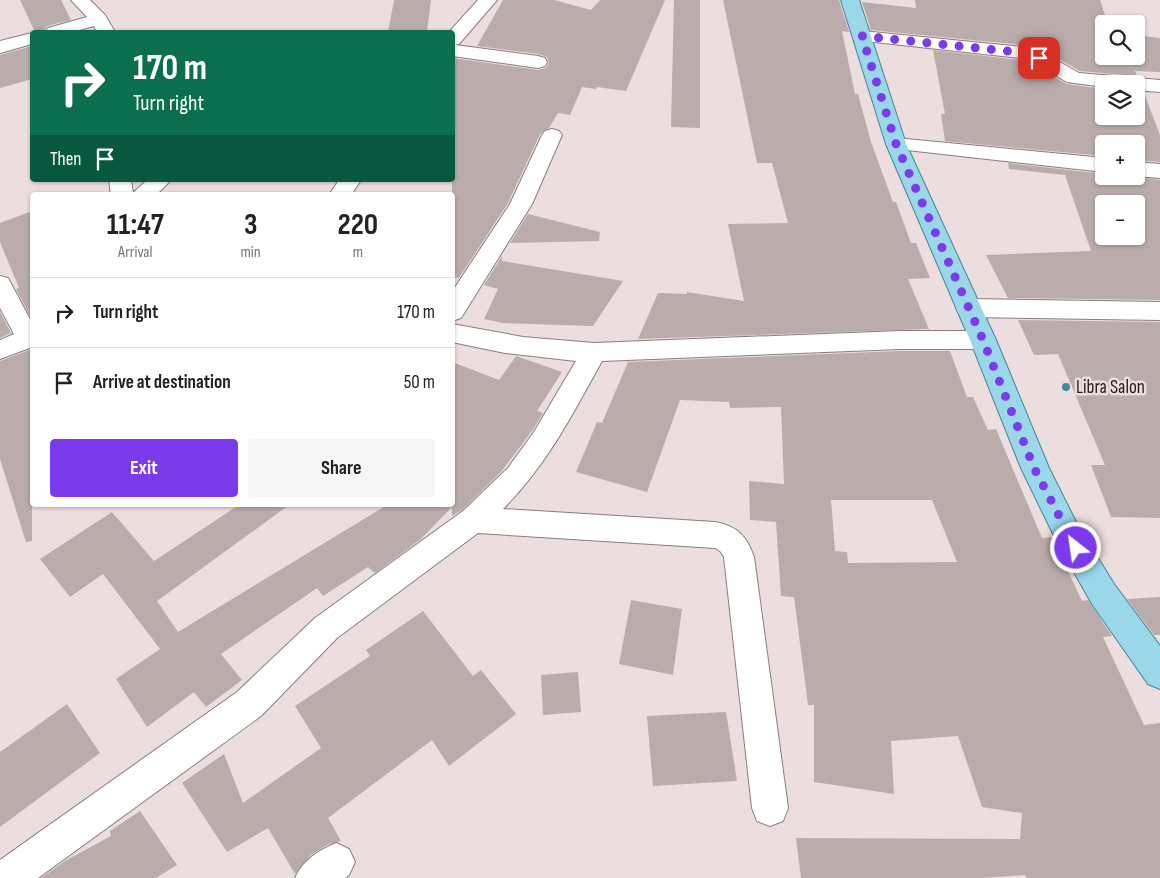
<!DOCTYPE html>
<meta charset="utf-8">
<style>
:root{--surface:#fff;--page:#f6f6f6;--text:#222;--muted:#767676;--line:#e0e0e0;--accent:#7c3aed}
body{margin:0;font-family:"Sofia Sans Condensed",sans-serif;background:var(--page);color:var(--text);height:100vh;display:flex;flex-direction:column;font-size:19px;white-space:nowrap}
*{box-sizing:border-box;margin:0}
p{font-size:16px;color:var(--muted)}
.icon{flex:none;width:28px;height:28px;fill:none;stroke:currentColor;stroke-width:2;stroke-linecap:round;stroke-linejoin:round}
.map{position:relative;flex:1;overflow:hidden}
.sheet{position:absolute;left:30px;top:192px;width:425px;height:315px;display:flex;flex-direction:column;background:var(--surface);border-radius:5px;box-shadow:0 1px 4px #0004}
.sheet>*{flex:none}
.guide{position:absolute;left:30px;top:30px;width:425px;height:152px;border-radius:5px;box-shadow:0 1px 4px #0004;background:#0b6e4f;color:#fff;overflow:hidden}
.tools{position:absolute;left:1095px;top:15px;display:grid;gap:10px}
.tools a{display:grid;place-items:center;width:50px;height:50px;border-radius:5px;background:var(--surface);box-shadow:0 1px 4px #0004;font-size:25px}
.pin{position:absolute;display:grid;place-items:center;width:42px;height:42px;color:#fff;margin:-21px;border-radius:10px;box-shadow:0 2px 8px #0006}
.me{position:absolute;width:55px;margin:-28px;rotate:330deg;stroke-linejoin:round;filter:drop-shadow(0 0 4px #0008)}
.turn{display:flex;align-items:center;gap:18px;height:105px;padding:0 20px;font-size:22px}
.turn .icon{width:65px;height:65px;stroke-width:2.5}
.turn b{display:block;font-size:35px;line-height:42px}
.then{display:flex;align-items:center;height:48px;padding:0 20px;background:#0003;gap:10px;font-size:19px}
.eta{display:flex;justify-content:space-evenly;align-items:center;height:85px;text-align:center}
.eta b{font-size:30px;font-weight:700;line-height:35px}
.button{display:flex;gap:10px;margin-top:auto;padding:10px 20px}
.button a{flex:1;height:58px;border-radius:5px;background:var(--accent);color:#fff;font-size:20px;font-weight:700;line-height:58px;text-align:center}
.button a+a{background:var(--page);color:var(--text)}
ul{padding:0;list-style:none}
li{display:flex;align-items:center;gap:15px;height:70px;padding:0 20px;border-top:1px solid var(--line)}
li div{flex:1}
li b{display:block;font-size:19px}
li em{font-style:normal}
.map>svg:first-child{display:block}
.building{fill:#bbacac;fill-rule:evenodd}
.lines{fill:none;stroke-linecap:round;stroke-linejoin:round}
.minor-casing{stroke:#8b7d7e;stroke-width:2}
.major-casing{stroke:#438497;stroke-width:2}
.minor{fill:#fff;fill-rule:evenodd}
.major{fill:#9ad7e9;fill-rule:evenodd}
.route{stroke:#7c3aed;stroke-width:9;stroke-dasharray:0 16.2}
.poi-dot{fill:#458699;stroke:#ecddde;stroke-width:2}
.labels{text-anchor:middle;dominant-baseline:central;stroke-width:5;stroke-linejoin:round;paint-order:stroke}
.poi-label{font-size:19px;fill:#1f1a1a;stroke:#ecddde;text-anchor:start}
</style>
<div class="map">
<svg width="1160" height="878" viewBox="0 0 1160 878">
<rect width="100%" height="100%" fill="#ecddde"/>
<!-- building -->
<path class="building" d="M 20,0 L 61,0 L 71,20 L 47,26 L 43,32 L 35,32 Z
M 394,0 L 431,0 L 427,32 L 388,32 Z
M 503,0 L 554,0 L 591,10 L 600,0 L 665,0 L 626,91 L 597,87 L 596,89 L 582,87 L 570,115 L 558,113 L 549,128 L 540,134 L 508,203 L 459,278 L 452,277 L 452,58 L 538,70 L 546,68 L 549,63 L 547,57 L 538,54 L 477,46 Z
M 674,0 L 700,0 L 700,128 L 671,127 Z
M 723,0 L 839,0 L 849,32 L 842,31 L 855,94 L 858,94 L 871,142 L 893,202 L 896,202 L 911,243 L 916,243 L 930,278 L 908,279 L 929,329 L 638,339 L 658,293 L 687,294 L 687,292 L 744,301 L 728,224 L 788,223 L 772,163 L 757,163 Z
M 915,0 L 1100,0 L 1108,24 L 1104,24 L 1104,56 L 1136,56 L 1136,35 L 1160,38 L 1160,72 L 1135,71 L 1137,76 L 1080,71 L 1047,52 L 1024,45 L 871,30 L 862,2 L 916,8 Z
M 32,46 L 32,79 L 0,88 L 0,55 Z
M 933,50 L 1021,60 L 1067,84 L 1104,89 L 1104,116 L 1136,116 L 1136,92 L 1144,93 L 1160,135 L 1160,162 L 1136,160 L 1136,144 L 1104,144 L 1104,156 L 945,141 L 941,114 L 945,114 Z
M 1008,163 L 1104,174 L 1104,176 L 1134,176 L 1160,180 L 1160,300 L 1008,298 L 986,255 L 1091,251 L 1065,175 L 1009,169 ZM 1104,204 L 1136,204 L 1136,236 L 1104,236 Z
M 32,211 L 32,320 L 16,289 L 19,288 L 0,242 L 0,223 Z
M 528,214 L 600,232 L 599,241 L 510,243 Z
M 502,256 L 502,261 L 623,281 L 593,326 L 503,323 L 484,319 L 498,289 L 484,285 Z
M 0,312 L 11,333 L 0,338 Z
M 1018,320 L 1160,322 L 1160,518 L 1111,517 L 1091,465 L 1105,465 L 1058,354 L 1034,355 Z
M 32,349 L 32,541 L 26,542 L 0,459 L 0,361 Z
M 900,351 L 950,351 L 967,397 L 973,397 L 988,430 L 996,429 L 1042,538 L 1052,537 L 1082,601 L 1088,600 L 1112,636 L 1103,637 L 1144,725 L 1160,723 L 1160,878 L 1026,878 L 1025,875 L 983,878 L 801,878 L 796,838 L 1020,839 L 1022,813 L 982,807 L 958,736 L 891,741 L 894,794 L 814,782 L 814,705 L 808,705 L 794,597 L 781,596 L 776,522 L 750,520 L 749,481 L 784,484 L 781,407 L 730,408 L 729,402 L 680,400 L 647,492 L 576,472 L 597,422 L 602,423 L 628,362 ZM 831,500 L 932,500 L 957,562 L 848,563 L 847,552 L 835,551 Z
M 516,356 L 562,372 L 537,411 L 543,413 L 532,431 L 501,472 L 462,510 L 452,516 L 452,507 L 421,539 L 375,573 L 368,567 L 323,596 L 317,588 L 221,654 L 242,680 L 206,707 L 194,692 L 147,727 L 116,679 L 160,649 L 103,574 L 70,597 L 40,559 L 112,512 L 154,561 L 239,505 L 289,505 L 157,601 L 178,632 L 387,505 L 452,505 L 452,362 L 499,380 Z
M 1160,597 L 1160,635 L 1154,635 L 1127,599 Z
M 631,600 L 682,609 L 673,675 L 619,664 Z
M 423,611 L 473,676 L 481,670 L 516,714 L 449,766 L 432,740 L 328,818 L 341,841 L 329,844 L 311,855 L 295,874 L 268,828 L 227,852 L 182,783 L 224,754 L 243,803 L 321,748 L 295,706 L 370,656 L 366,650 Z
M 578,672 L 581,712 L 543,715 L 541,675 Z
M 67,704 L 100,753 L 0,827 L 0,752 Z
M 726,712 L 737,781 L 653,786 L 647,716 Z
M 140,811 L 177,865 L 156,878 L 41,878 L 65,861 L 111,836 L 110,831 Z"/>
<g class="lines">
<defs>
<path id="minor" d="M 71,0 L 90,0 L 105,15 L 115,32 L 97,32 L 94,26 L 72,32 L 45,32 L 48,28 L 87,17 Z
M 478,0 L 497,0 L 459,44 L 455,45 L 538,56 L 545,58 L 547,62 L 545,66 L 538,68 L 452,56 L 452,32 L 449,32 Z
M 862,31 L 1024,47 L 1046,54 L 1079,73 L 1160,80 L 1160,92 L 1136,90 L 1136,84 L 1104,84 L 1104,87 L 1067,82 L 1032,62 L 1021,58 L 856,40 L 853,36 L 856,32 Z
M 32,33 L 32,44 L 0,53 L 0,41 Z
M 552,129 L 559,131 L 562,135 L 532,204 L 461,318 L 452,321 L 452,292 L 510,204 L 542,135 L 545,131 Z
M 896,138 L 1104,158 L 1104,172 L 889,148 L 886,144 L 889,140 Z
M 1136,162 L 1160,164 L 1160,178 L 1136,176 Z
M 109,180 L 131,180 L 133,193 L 147,180 L 171,180 L 156,195 L 111,195 Z
M 339,180 L 361,180 L 351,195 L 329,195 Z
M 0,276 L 8,278 L 32,323 L 32,347 L 0,359 L 0,340 L 14,334 L 0,308 Z
M 968,299 L 1160,302 L 1160,320 L 968,317 L 959,314 L 956,308 L 959,302 Z
M 452,324 L 523,337 L 594,343 L 900,331 L 983,331 L 992,333 L 996,340 L 992,347 L 983,349 L 900,349 L 602,361 C 572,415 547,465 503,509 L 715,522 C 737,526 747,536 754,557 L 788,808 L 783,821 L 770,826 L 757,821 L 752,808 L 724,557 L 720,551 L 715,548 L 478,533 L 337,638 L 261,716 L 38,878 L 0,878 L 0,860 L 237,692 L 315,618 L 463,511 L 507,469 L 534,432 L 576,361 L 505,353 L 452,342 Z
M 336,843 L 349,849 L 355,862 L 349,875 L 345,878 L 295,878 C 303,860 318,851 336,843 Z"/>
<path id="major" d="M 841,0 L 859,0 L 906,144 L 996,340 L 1049,468 L 1077,524 L 1114,584 L 1160,646 L 1160,689 L 1148,684 L 1092,604 L 1057,542 L 1021,468 L 970,340 L 886,144 Z"/>
</defs>
<!-- minor casing -->
<use href="#minor" class="minor-casing"/>
<!-- major casing -->
<use href="#major" class="major-casing"/>
<!-- minor -->
<use href="#minor" class="minor"/>
<!-- major -->
<use href="#major" class="major"/>
</g>
<g class="lines">
<!-- route -->
<path class="route" d="M 1039,58 L 1016,52 L 862,36 L 896,144 L 983,340 L 1034,468 L 1076,548"/>
</g>
<!-- markers -->
<circle class="poi-dot" cx="1066" cy="387" r="5"/>
<g class="labels">
<!-- poi labels -->
<g class="poi-label">
<text x="1076" y="387">Libra Salon</text>
</g>
</g>
</svg>
<div class="tools">
<a><svg class="icon" aria-label="search" viewBox="0 0 24 24"><circle cx="10" cy="10" r="6"/><path d="M15 15l6 6"/></svg></a>
<a><svg class="icon" aria-label="layers" viewBox="0 0 24 24"><path d="M12 4l9 5-9 5-9-5zM3 14l9 5 9-5"/></svg></a>
<a>+</a>
<a>−</a>
</div>
<div class="pin" style="left:1039px;top:58px;background:#d93025"><svg class="icon" aria-label="arrive" viewBox="0 0 24 24"><path d="M6 21V4h12l-3 4 3 4H6"/></svg></div>
<svg class="me" style="left:1076px;top:548px" viewBox="-20 -20 40 40"><circle r="17" fill="#7c3aed" stroke="#fff" stroke-width="3"/><path d="M0-11L8 9 0 5-8 9z" fill="#fff"/></svg>
<div class="guide">
<div class="turn"><svg class="icon" aria-label="right" viewBox="0 0 24 24"><path d="M7 20v-9h11M14 6l5 5-5 5"/></svg><div><b>170 m</b>Turn right</div></div>
<div class="then">Then<svg class="icon" aria-label="arrive" viewBox="0 0 24 24"><path d="M6 21V4h12l-3 4 3 4H6"/></svg></div>
</div>
<section class="sheet">
<div class="eta">
<div><b>11:47</b><p>Arrival</p></div>
<div><b>3</b><p>min</p></div>
<div><b>220</b><p>m</p></div>
</div>
<ul>
<li><svg class="icon" aria-label="right" viewBox="0 0 24 24"><path d="M7 20v-9h11M14 6l5 5-5 5"/></svg><div><b>Turn right</b></div><em>170 m</em></li>
<li><svg class="icon" aria-label="arrive" viewBox="0 0 24 24"><path d="M6 21V4h12l-3 4 3 4H6"/></svg><div><b>Arrive at destination</b></div><em>50 m</em></li>
</ul>
<div class="button"><a>Exit</a><a>Share</a></div>
</section>
</div>
